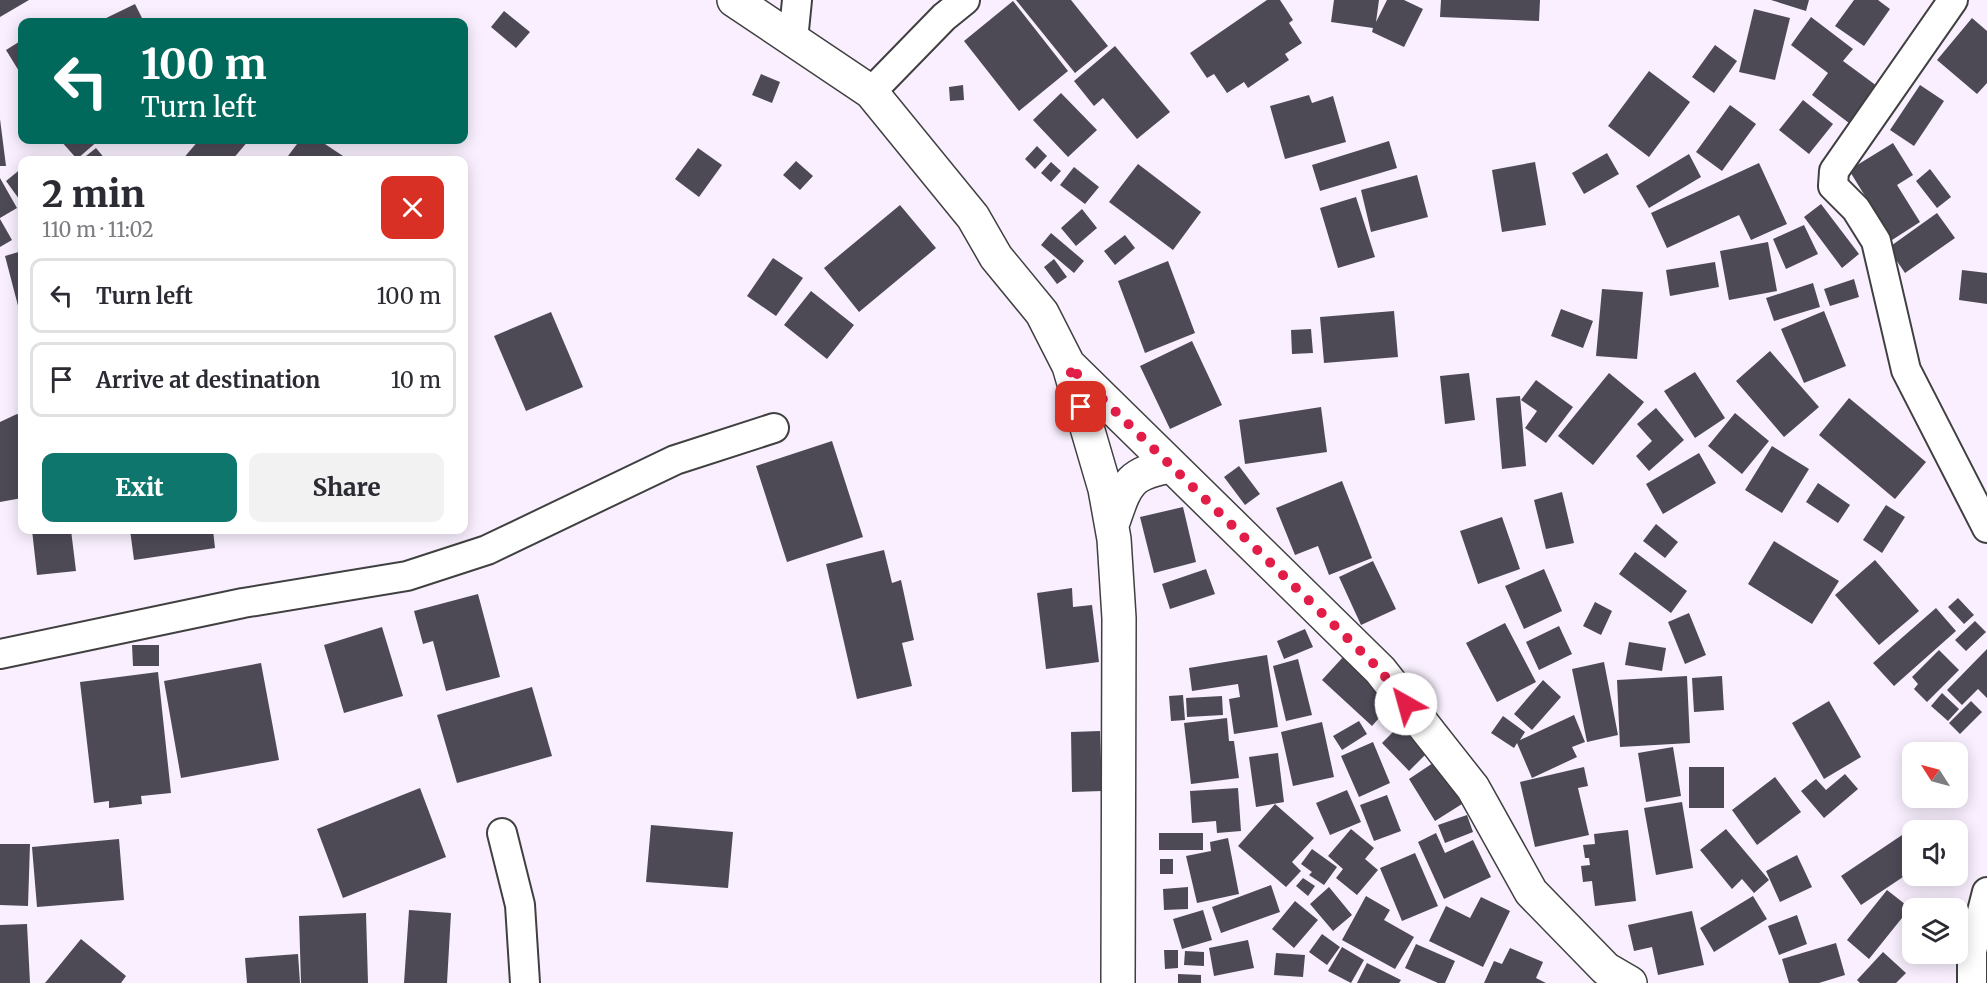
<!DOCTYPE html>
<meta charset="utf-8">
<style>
:root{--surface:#fff;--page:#f2f2f3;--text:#2b2b33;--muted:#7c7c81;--line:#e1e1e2;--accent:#0f766e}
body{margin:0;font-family:Merriweather,serif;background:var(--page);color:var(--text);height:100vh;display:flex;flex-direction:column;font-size:22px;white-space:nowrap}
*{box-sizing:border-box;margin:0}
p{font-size:20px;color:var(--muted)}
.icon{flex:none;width:33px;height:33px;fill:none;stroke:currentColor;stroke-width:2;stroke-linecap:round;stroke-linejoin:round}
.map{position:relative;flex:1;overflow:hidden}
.side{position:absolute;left:18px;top:156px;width:450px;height:378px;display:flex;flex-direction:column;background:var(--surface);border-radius:12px;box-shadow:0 3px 15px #0003}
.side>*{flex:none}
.hud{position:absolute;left:18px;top:18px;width:450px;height:126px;border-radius:12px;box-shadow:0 3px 15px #0003;background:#00695c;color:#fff;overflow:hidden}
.needle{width:39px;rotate:306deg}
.tools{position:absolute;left:1902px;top:742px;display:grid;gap:12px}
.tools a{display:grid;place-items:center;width:66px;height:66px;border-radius:12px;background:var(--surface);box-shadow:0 3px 15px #0003;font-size:30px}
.pin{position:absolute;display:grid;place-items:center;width:51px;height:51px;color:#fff;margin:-26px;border-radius:12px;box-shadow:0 3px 9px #0006}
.me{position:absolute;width:66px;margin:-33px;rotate:322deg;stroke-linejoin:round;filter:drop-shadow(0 0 4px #0008)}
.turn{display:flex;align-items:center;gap:21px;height:126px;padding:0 24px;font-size:27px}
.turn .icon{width:78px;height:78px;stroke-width:2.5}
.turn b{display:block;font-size:42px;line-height:51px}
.round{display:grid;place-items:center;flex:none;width:63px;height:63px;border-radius:12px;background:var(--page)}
.summary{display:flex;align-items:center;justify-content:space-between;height:102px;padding:0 24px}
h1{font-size:36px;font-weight:800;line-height:45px}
.button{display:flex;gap:12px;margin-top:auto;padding:12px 24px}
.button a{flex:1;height:69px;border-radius:12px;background:var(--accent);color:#fff;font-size:24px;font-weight:800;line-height:69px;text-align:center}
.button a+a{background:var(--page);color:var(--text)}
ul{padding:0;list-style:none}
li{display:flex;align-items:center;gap:18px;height:75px;margin:0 12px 9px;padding:0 12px;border:3px solid var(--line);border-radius:12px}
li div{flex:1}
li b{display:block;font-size:22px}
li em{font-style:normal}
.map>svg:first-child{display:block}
.building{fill:#4d4a56}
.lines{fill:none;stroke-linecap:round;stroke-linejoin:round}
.minor-casing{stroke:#404040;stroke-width:32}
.tertiary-casing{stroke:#404040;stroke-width:36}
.minor{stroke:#fff;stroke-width:28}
.tertiary{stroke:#fff;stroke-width:33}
.route{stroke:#e11d48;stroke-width:10;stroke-dasharray:0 18}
</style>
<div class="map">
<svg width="1987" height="983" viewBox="0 0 1987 983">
<rect width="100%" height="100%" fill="#f9effe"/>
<!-- building -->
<path class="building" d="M 0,0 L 29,0 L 0,17 Z
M 1016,0 L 1071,0 L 1108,46 L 1075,73 Z
M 1267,0 L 1280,0 L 1293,20 L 1289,23 L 1302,43 L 1285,54 L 1289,60 L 1248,88 L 1244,82 L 1227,93 L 1214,74 L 1207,78 L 1190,53 Z
M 1334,0 L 1379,0 L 1376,22 L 1387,0 L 1404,0 L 1423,9 L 1404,47 L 1372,32 L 1373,28 L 1331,22 Z
M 1441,0 L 1540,0 L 1539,21 L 1440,17 Z
M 1771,0 L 1809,0 L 1806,11 Z
M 1854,0 L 1878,0 L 1890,9 L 1864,46 L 1835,26 Z
M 1013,1 L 1068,71 L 1019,111 L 964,41 Z
M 135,4 L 144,22 L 98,22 Z
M 1754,9 L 1790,18 L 1775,80 L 1739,72 Z
M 504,11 L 530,32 L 516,48 L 491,27 Z
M 1811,17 L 1853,49 L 1843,61 L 1877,86 L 1849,123 L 1812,95 L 1828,73 L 1791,45 Z
M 1972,18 L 1987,31 L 1987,83 L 1977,94 L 1937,60 Z
M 22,40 L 22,76 L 6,50 Z
M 1715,45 L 1737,61 L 1714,93 L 1692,77 Z
M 1115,46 L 1170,112 L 1137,139 L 1103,98 L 1094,106 L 1074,81 Z
M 1649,71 L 1690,102 L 1649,157 L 1608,126 Z
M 761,74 L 780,82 L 772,103 L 752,95 Z
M 963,85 L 964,100 L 950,101 L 949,87 Z
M 1920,85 L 1944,101 L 1914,146 L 1890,130 Z
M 1061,93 L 1097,130 L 1068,157 L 1033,120 Z
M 1309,95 L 1312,103 L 1333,96 L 1346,142 L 1285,159 L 1270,106 Z
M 1803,100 L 1833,124 L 1809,154 L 1779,130 Z
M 1730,105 L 1756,124 L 1722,171 L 1696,152 Z
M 0,119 L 6,166 L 0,166 Z
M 60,140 L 99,140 L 77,159 Z
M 199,140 L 249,140 L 232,160 L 182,160 Z
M 300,140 L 319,140 L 349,160 L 285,160 Z
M 1389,141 L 1397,168 L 1320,191 L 1312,165 Z
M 1893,143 L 1913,175 L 1897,185 L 1920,222 L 1892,240 L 1849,170 Z
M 1037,146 L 1047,156 L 1035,169 L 1025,159 Z
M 96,148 L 106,160 L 81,160 Z
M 698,148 L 722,165 L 699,197 L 675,179 Z
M 1607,153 L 1619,174 L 1584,194 L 1572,173 Z
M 1689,154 L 1701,177 L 1649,208 L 1636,186 Z
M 796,161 L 813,176 L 800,190 L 783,175 Z
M 1051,162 L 1061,171 L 1051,182 L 1041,173 Z
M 1535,162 L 1546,225 L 1502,232 L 1492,170 Z
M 1759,163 L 1787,224 L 1751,240 L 1739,215 L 1667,248 L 1651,213 Z
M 1138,164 L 1201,212 L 1173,250 L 1109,202 Z
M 1074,167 L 1099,187 L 1085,204 L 1060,185 Z
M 22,168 L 22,203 L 6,181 Z
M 1930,169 L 1951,197 L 1937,208 L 1916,181 Z
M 1417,175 L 1428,217 L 1371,232 L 1361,190 Z
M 0,178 L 17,208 L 0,218 Z
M 1356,197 L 1375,257 L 1338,268 L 1320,208 Z
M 1821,204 L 1859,254 L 1842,268 L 1804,217 Z
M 900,205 L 936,248 L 859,312 L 824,268 Z
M 1082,209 L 1097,228 L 1076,246 L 1061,228 Z
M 1937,213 L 1955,238 L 1905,273 L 1888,248 Z
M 0,219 L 12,240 L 0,247 Z
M 1804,225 L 1818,254 L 1786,269 L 1773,239 Z
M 1051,233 L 1084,261 L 1074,273 L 1041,245 Z
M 1125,235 L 1135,248 L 1115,265 L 1104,251 Z
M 1768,242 L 1777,291 L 1729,300 L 1720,251 Z
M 22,251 L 22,321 L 5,256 Z
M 773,258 L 803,278 L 776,316 L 747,296 Z
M 1054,259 L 1067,277 L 1057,284 L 1044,267 Z
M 1168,261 L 1195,333 L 1145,353 L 1118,281 Z
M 1715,262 L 1719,287 L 1670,296 L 1666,270 Z
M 1962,270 L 1987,273 L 1987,304 L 1959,300 Z
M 1854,279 L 1859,297 L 1830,306 L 1824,289 Z
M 1813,283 L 1820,307 L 1774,321 L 1766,298 Z
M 1602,289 L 1643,292 L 1637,359 L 1596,356 Z
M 811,291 L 854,325 L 827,359 L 784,325 Z
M 1561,309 L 1593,321 L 1583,348 L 1551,336 Z
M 1394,311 L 1398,357 L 1324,363 L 1320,317 Z
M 1824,311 L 1846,366 L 1804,383 L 1781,329 Z
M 551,312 L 583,387 L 526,411 L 494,336 Z
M 1311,329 L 1313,353 L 1292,354 L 1291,330 Z
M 1192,341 L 1222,405 L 1170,429 L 1140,366 Z
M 1770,351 L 1819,407 L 1784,437 L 1736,381 Z
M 1695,372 L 1725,418 L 1695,438 L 1664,391 Z
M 1469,373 L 1475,420 L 1445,424 L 1440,376 Z
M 1609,373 L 1644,402 L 1593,465 L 1558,436 Z
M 1536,380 L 1573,407 L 1546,443 L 1525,428 L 1537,411 L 1521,400 Z
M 1520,396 L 1526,466 L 1502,469 L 1496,398 Z
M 1849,398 L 1926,462 L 1895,499 L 1819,435 Z
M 1321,407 L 1327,452 L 1245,464 L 1239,420 Z
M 1656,408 L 1684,440 L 1649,471 L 1636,456 L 1652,441 L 1637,424 Z
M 1735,413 L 1769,441 L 1742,474 L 1708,446 Z
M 17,414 L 22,417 L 22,498 L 0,502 L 0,422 Z
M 832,441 L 863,537 L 787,562 L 756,466 Z
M 1772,446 L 1809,469 L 1782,513 L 1745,490 Z
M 1699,453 L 1716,483 L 1663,514 L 1646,484 Z
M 1239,466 L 1260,494 L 1245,505 L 1224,477 Z
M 1342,481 L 1372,558 L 1329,575 L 1318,546 L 1295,555 L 1276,508 Z
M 1818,483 L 1850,505 L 1838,523 L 1806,502 Z
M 1562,492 L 1574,543 L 1546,549 L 1534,500 Z
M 1886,505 L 1905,517 L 1882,553 L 1863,540 Z
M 1183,507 L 1196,562 L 1154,573 L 1140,517 Z
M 1502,517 L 1520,569 L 1478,584 L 1460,531 Z
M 1656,524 L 1678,542 L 1665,558 L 1643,541 Z
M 32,530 L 71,530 L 76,571 L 37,575 Z
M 130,530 L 213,530 L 215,548 L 134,560 Z
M 1774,541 L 1839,581 L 1812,624 L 1748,584 Z
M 884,550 L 892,583 L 901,580 L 914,640 L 902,643 L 912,686 L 857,699 L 826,564 Z
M 1635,552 L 1687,591 L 1671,613 L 1619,574 Z
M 1875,560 L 1919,611 L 1879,645 L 1835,595 Z
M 1373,561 L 1396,609 L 1361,625 L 1339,577 Z
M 1206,569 L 1215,594 L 1170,609 L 1162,584 Z
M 1544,569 L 1562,611 L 1524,629 L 1505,586 Z
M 1072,588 L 1073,607 L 1092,605 L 1099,662 L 1046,669 L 1037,593 Z
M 478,594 L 500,677 L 446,691 L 433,641 L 423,644 L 414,611 Z
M 1958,598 L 1974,615 L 1964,624 L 1948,607 Z
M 1595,602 L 1612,611 L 1601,635 L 1583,626 Z
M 1936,608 L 1956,631 L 1894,686 L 1873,663 Z
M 1689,613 L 1706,655 L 1685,664 L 1668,622 Z
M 1975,621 L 1986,632 L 1966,651 L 1955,640 Z
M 1505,623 L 1536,682 L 1497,702 L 1466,643 Z
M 1559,626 L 1572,654 L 1539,670 L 1526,642 Z
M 382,627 L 403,696 L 344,713 L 324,645 Z
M 1305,629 L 1313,647 L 1284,659 L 1277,641 Z
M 1629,642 L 1666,648 L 1662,671 L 1625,665 Z
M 132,645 L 159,645 L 159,666 L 133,666 Z
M 1987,649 L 1987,698 L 1978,689 L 1962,705 L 1947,690 Z
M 1939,650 L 1959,670 L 1927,702 L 1914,689 L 1918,684 L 1912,677 Z
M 1267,655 L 1278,727 L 1234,734 L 1229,699 L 1240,697 L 1238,684 L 1192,691 L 1189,668 Z
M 1344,656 L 1394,701 L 1372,726 L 1322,680 Z
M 1298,659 L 1312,715 L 1286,721 L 1273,666 Z
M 1604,662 L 1618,735 L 1587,742 L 1572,669 Z
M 261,663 L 279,760 L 181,778 L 164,681 Z
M 158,672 L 171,793 L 141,796 L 142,804 L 109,808 L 109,801 L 94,803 L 80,682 Z
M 1687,676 L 1690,743 L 1620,747 L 1617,680 Z
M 1722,676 L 1724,710 L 1694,712 L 1692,678 Z
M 1543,680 L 1561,697 L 1532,730 L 1514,714 Z
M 532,687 L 552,756 L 457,783 L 437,715 Z
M 1942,693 L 1959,709 L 1948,721 L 1931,706 Z
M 1183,695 L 1185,720 L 1171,721 L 1169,696 Z
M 1222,696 L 1223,715 L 1187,717 L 1186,698 Z
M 1829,701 L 1861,757 L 1824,779 L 1792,723 Z
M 1971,701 L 1982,712 L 1960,734 L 1949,723 Z
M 1574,715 L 1585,742 L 1572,747 L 1577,757 L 1532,778 L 1517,743 L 1514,748 L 1491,733 L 1503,716 L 1525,732 L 1520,740 Z
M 1227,718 L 1229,741 L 1234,741 L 1239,778 L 1191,784 L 1184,723 Z
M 1359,721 L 1367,734 L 1342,750 L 1333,736 Z
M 1322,722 L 1334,777 L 1293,786 L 1281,732 Z
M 1400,725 L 1427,753 L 1409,771 L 1382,743 Z
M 1100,731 L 1102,791 L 1072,792 L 1071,732 Z
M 1373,742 L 1390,783 L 1359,797 L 1341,756 Z
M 1673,747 L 1681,796 L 1646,802 L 1638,753 Z
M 1278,753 L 1284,802 L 1256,807 L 1249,757 Z
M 1436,761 L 1462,804 L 1435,821 L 1409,779 Z
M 1584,767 L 1588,786 L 1578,788 L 1589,835 L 1535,847 L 1520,782 Z
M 1689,767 L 1724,767 L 1724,808 L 1689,808 Z
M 1845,774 L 1858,789 L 1824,818 L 1801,791 L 1816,779 L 1826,790 Z
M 1775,777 L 1801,812 L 1757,845 L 1732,810 Z
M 420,788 L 446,857 L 343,898 L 317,829 Z
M 1238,788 L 1241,831 L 1217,833 L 1216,821 L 1192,823 L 1190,791 Z
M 1347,790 L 1361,822 L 1330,835 L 1316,803 Z
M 1387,795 L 1401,831 L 1374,841 L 1360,805 Z
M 1682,802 L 1693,868 L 1656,875 L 1644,808 Z
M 1275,804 L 1314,838 L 1292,862 L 1301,871 L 1286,887 L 1238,846 Z
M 1467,815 L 1473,832 L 1445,843 L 1438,825 Z
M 1920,823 L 1925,831 L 1912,831 L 1912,871 L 1861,905 L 1841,876 Z
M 651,825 L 733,832 L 728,888 L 646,882 Z
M 1351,829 L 1374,848 L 1365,859 L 1378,870 L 1357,895 L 1336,878 L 1343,869 L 1328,856 Z
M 1726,829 L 1769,880 L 1754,893 L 1742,879 L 1732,889 L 1700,850 Z
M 1628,830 L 1636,901 L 1595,906 L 1592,881 L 1583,882 L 1581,866 L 1590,865 L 1589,858 L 1585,858 L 1583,845 L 1595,844 L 1594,834 Z
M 1159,833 L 1203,833 L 1203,850 L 1159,850 Z
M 1436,833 L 1445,853 L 1473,840 L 1491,877 L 1444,899 L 1418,842 Z
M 1228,838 L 1239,894 L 1197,903 L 1186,856 L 1211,851 L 1210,842 Z
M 119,839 L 124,900 L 37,907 L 32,847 Z
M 0,844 L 30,844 L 28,906 L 0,905 Z
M 1312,849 L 1337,867 L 1324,885 L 1309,875 L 1312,872 L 1301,864 Z
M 1415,853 L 1438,906 L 1402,921 L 1380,868 Z
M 1797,855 L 1812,887 L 1780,902 L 1766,871 Z
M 1160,859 L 1173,859 L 1173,874 L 1160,874 Z
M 1303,878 L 1315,886 L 1308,896 L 1296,886 Z
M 1271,885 L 1280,912 L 1221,933 L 1212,907 Z
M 1188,887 L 1188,909 L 1164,910 L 1163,889 Z
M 1329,887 L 1352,915 L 1333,931 L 1310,904 Z
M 1887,890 L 1910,908 L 1869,959 L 1847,940 Z
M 1366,896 L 1390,910 L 1384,920 L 1414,937 L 1395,969 L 1342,940 Z
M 1753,896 L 1767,919 L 1714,952 L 1700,928 Z
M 1481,897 L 1510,911 L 1483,967 L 1429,941 L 1446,906 L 1470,918 Z
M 1295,901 L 1318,920 L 1294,948 L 1272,929 Z
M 409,910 L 451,913 L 447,983 L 404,983 Z
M 1203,910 L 1212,940 L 1182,949 L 1173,919 Z
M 1692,911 L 1704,965 L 1658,975 L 1652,947 L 1634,951 L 1628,925 Z
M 366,913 L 368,983 L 301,983 L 299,916 Z
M 1797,915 L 1807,944 L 1779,955 L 1768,926 Z
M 27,924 L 30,983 L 0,983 L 0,925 Z
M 1322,934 L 1340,947 L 1327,965 L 1309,952 Z
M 81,939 L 126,976 L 121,983 L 45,983 Z
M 1248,940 L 1254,968 L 1214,976 L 1209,948 Z
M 1836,943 L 1845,975 L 1819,983 L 1789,983 L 1782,959 Z
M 1416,944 L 1455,961 L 1445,983 L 1438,983 L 1405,968 Z
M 1342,947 L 1364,960 L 1351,983 L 1328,971 Z
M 1510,948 L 1543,962 L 1536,978 L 1546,983 L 1484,983 L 1494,961 L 1502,964 Z
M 1164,950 L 1178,950 L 1178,968 L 1165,969 Z
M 1185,951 L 1204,952 L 1204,966 L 1184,965 Z
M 1883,952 L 1906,973 L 1896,983 L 1860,983 L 1857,980 Z
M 1276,953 L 1305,955 L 1303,977 L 1274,975 Z
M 298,954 L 300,983 L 247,983 L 245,958 Z
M 1367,963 L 1401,980 L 1399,983 L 1357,983 Z
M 1178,974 L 1201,975 L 1201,983 L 1178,983 Z"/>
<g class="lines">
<defs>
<path id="minor" d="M 1953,0 L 1834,171 L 1833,186 L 1856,209 L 1876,241 L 1906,370 L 1987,528
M 793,40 L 797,0
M 871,92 L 944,17 L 965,0
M 0,654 L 243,603 L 407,576 L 487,550 L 675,460 L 774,428
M 502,833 L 520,905 L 525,983
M 1972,983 L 1972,951 L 1987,892"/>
<path id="tertiary" d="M 734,0 L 871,92 L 973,217 L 996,257 L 1042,313 L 1069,366 L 1105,489 L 1114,539 L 1119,618 L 1118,983
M 1070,366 L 1380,670 L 1473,788 L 1531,892 L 1606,969 L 1630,983
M 1112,525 C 1126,485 1127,473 1172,466"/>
</defs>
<!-- minor casing -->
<use href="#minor" class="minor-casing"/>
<!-- tertiary casing -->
<use href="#tertiary" class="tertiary-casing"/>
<!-- minor -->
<use href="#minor" class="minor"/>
<!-- tertiary -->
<use href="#tertiary" class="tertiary"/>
</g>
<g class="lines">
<!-- route -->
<path class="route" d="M 1081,407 L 1069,366 L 1380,670 L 1406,704"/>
</g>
</svg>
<div class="tools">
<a><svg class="needle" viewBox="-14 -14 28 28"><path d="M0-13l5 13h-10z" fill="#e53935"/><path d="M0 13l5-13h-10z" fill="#7c7c81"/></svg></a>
<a><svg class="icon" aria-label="sound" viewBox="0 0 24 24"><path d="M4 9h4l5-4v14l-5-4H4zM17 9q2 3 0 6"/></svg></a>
<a><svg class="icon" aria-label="layers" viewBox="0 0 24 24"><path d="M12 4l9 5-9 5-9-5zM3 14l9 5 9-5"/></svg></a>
</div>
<div class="pin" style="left:1081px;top:407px;background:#d93025"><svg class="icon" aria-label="arrive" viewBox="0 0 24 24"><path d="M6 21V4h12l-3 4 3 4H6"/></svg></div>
<svg class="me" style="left:1406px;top:704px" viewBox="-20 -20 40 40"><circle r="19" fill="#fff"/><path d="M0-13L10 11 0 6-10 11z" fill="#e11d48"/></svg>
<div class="hud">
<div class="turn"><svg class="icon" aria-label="left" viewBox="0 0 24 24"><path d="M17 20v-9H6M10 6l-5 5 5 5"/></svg><div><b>100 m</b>Turn left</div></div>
</div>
<section class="side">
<div class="summary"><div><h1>2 min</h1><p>110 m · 11:02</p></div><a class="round" style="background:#d93025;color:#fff"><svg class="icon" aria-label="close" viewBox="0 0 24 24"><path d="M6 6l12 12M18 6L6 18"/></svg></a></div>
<ul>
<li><svg class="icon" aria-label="left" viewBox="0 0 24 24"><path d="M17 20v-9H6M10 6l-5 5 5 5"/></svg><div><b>Turn left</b></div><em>100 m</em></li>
<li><svg class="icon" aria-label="arrive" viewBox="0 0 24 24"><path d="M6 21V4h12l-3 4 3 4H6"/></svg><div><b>Arrive at destination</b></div><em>10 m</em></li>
</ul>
<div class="button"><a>Exit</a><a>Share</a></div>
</section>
</div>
